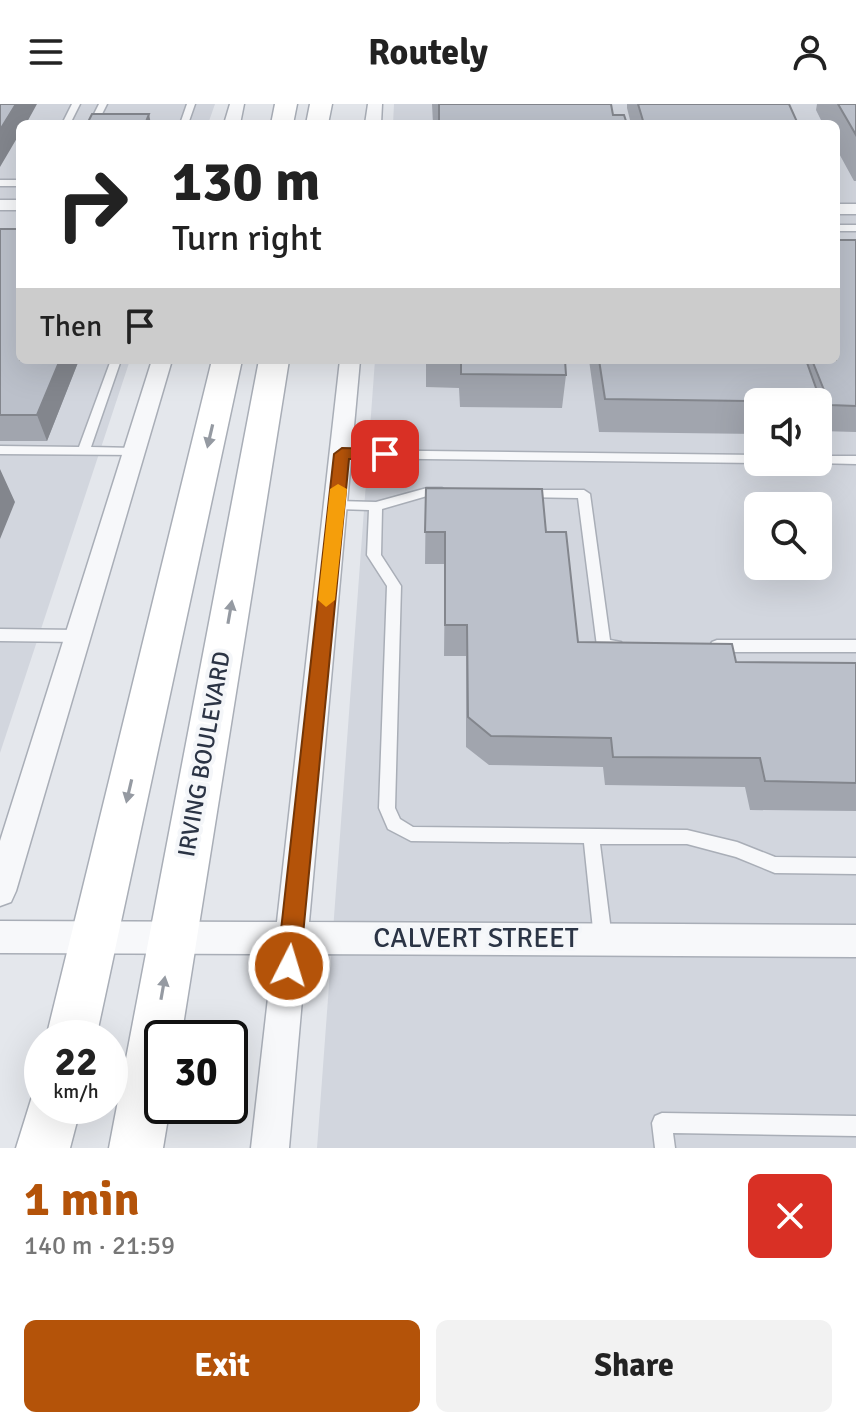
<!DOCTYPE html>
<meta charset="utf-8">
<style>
:root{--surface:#fff;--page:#f2f2f2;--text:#222;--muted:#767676;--accent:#b45309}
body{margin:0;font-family:Signika,sans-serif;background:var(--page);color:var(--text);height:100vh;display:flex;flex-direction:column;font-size:30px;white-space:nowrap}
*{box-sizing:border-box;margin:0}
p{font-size:26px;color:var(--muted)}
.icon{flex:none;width:44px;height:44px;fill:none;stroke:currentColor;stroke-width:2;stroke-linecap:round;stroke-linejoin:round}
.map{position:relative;height:1044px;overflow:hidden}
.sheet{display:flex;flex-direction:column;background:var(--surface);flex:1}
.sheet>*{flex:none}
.guide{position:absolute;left:16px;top:16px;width:824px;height:244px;border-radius:12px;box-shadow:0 8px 32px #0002;background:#fff;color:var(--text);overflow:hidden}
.buttons{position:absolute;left:744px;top:284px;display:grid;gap:16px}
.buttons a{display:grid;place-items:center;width:88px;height:88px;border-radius:12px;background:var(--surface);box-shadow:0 8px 32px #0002;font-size:40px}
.speed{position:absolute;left:24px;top:916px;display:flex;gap:16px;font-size:40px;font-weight:700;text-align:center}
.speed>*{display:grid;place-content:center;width:104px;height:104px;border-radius:50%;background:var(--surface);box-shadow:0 8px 32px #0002;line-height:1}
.speed small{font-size:20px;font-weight:400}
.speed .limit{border:4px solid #111;border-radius:12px;background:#fff;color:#111}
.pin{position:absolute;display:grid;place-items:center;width:68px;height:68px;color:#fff;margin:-34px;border-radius:16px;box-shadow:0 4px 12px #0006}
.me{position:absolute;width:88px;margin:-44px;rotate:5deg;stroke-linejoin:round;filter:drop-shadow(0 0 6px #0008)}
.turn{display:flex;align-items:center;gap:28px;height:168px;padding:0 24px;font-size:36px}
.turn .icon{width:104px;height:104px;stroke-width:2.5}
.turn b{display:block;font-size:56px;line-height:68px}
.then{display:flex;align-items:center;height:76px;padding:0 24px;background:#0003;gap:16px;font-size:30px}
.round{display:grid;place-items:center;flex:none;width:84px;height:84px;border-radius:12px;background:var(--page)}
.headline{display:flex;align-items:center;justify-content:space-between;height:136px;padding:0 24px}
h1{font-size:48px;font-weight:700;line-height:60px;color:var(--accent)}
.button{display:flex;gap:16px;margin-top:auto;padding:16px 24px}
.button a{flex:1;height:92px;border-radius:12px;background:var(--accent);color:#fff;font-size:32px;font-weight:700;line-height:92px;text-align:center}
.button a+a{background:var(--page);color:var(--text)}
header{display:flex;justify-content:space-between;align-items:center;height:104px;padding:0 24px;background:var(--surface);font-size:36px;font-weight:700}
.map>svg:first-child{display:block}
.built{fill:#d2d6de;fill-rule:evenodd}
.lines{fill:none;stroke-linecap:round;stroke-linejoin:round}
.service-casing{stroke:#a9aeb7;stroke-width:3}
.minor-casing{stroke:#a9aeb7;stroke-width:3}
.secondary-casing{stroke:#a9aeb7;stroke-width:3}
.service{fill:#f7f8fa;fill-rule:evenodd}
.minor{fill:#f7f8fa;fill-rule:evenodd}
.secondary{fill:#fff;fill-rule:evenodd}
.wall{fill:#a1a5ae}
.shaded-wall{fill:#83868d}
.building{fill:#bbc0ca;stroke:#83868d;stroke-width:2}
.oneway{fill:#959aa2}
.route{fill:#b45309;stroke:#753606;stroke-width:2}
.slow{fill:#f59e0b}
.labels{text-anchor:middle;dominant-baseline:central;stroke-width:8;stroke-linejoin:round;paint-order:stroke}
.street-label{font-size:24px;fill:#2b3445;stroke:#f4f6f9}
.near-street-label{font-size:28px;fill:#2b3445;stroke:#f4f6f9}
</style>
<header><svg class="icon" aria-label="menu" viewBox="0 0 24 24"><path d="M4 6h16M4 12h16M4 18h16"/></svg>Routely<svg class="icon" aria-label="person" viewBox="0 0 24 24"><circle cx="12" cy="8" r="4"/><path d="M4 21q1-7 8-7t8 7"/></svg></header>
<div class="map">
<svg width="856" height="1044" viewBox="0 0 856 1044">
<rect width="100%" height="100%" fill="#e4e7ec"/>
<!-- built -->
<path class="built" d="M 0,0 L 215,0 L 208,20 L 20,20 L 20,256 L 130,256 L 0,649 Z
M 394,0 L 856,0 L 856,1044 L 317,1044 L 375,256 L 836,256 L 836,20 L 393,20 ZM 758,298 L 818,298 L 818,358 L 758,358 ZM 758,402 L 818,402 L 818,462 L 758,462 Z"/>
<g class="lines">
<defs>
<path id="service" d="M 72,0 L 80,0 L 70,20 L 62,20 Z
M 99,0 L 107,0 L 97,20 L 89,20 Z
M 187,0 L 195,0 L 188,20 L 180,20 Z
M 0,76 L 20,76 L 20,82 L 0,82 Z
M 836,121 L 856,121 L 856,127 L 836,127 Z
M 111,256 L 121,256 L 91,343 L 135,344 L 141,348 L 139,351 L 0,350 L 0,342 L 79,343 Z
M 342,346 L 758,351 L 758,358 L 762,358 L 758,359 L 342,354 L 338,353 L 336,350 Z
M 818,352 L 856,352 L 856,360 L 814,359 L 818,358 Z
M 427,384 L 442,384 L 448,388 L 442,392 L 427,392 L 382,405 L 381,451 L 401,482 L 395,704 L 400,715 L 413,723 L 687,726 L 737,738 L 775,753 L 856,754 L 856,770 L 775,769 L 736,753 L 687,740 L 600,740 L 612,835 L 609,841 L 603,844 L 597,841 L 594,835 L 584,739 L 411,737 L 388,725 L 379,704 L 387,482 L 367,451 L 369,406 L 337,405 L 331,401 L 337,397 L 376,398 Z
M 526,386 L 584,386 L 590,390 L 610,536 L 621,538 L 623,542 L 621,546 L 599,546 L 597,542 L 578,394 L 522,393 L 520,390 L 522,387 Z
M 0,525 L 78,526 L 83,528 L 85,532 L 83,536 L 78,538 L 0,537 Z
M 717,536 L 856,536 L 856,548 L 717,548 L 712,546 L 710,542 L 712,538 Z
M 662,1009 L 856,1012 L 856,1032 L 673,1029 L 675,1044 L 655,1044 L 652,1019 L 655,1012 Z"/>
<path id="minor" d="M 230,0 L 244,0 L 240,20 L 224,20 Z
M 368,0 L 382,0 L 381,20 L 365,20 Z
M 0,96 L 20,96 L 20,106 L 0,106 Z
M 836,100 L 856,100 L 856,110 L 836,110 Z
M 152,256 L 172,256 L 16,787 L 11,798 L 0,802 L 0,737 Z
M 340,256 L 360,256 L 309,818 L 856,821 L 856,853 L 306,850 L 289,1044 L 251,1044 L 273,850 L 0,849 L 0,817 L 277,818 Z"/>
<path id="secondary" d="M 275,0 L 297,0 L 293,20 L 271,20 Z
M 310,0 L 332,0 L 328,20 L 306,20 Z
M 212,256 L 242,256 L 96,934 L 46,934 Z
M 259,256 L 289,256 L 181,934 L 162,934 L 162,1002 L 170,1002 L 163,1044 L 109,1044 Z
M 42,980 L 42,1002 L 81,1002 L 70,1044 L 16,1044 L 35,983 Z"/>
</defs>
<!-- service casing -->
<use href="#service" class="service-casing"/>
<!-- minor casing -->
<use href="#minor" class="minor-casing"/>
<!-- secondary casing -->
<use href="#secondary" class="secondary-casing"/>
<!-- service -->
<use href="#service" class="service"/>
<!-- minor -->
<use href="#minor" class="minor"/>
<!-- secondary -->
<use href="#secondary" class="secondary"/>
</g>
<!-- wall -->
<path class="wall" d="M 432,0 L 611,0 L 613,11 L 433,20 Z
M 627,0 L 789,0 L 798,20 L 631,20 L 627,4 Z
M 817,0 L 856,0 L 856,77 L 854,77 L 836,44 L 836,20 L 823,20 L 816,6 Z
M 0,125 L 20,256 L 79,256 L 47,337 L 0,337 Z
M 856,136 L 856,328 L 820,327 L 818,323 L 818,298 L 758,298 L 758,330 L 599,328 L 589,256 L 836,256 Z
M 426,256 L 565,256 L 566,271 L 562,304 L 460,303 L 459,284 L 426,283 Z
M 426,384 L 546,428 L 578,538 L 736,558 L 856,559 L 856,707 L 750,706 L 745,683 L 605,681 L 603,663 L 489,661 L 466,643 L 466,552 L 444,552 L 445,460 L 425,460 Z"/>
<!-- shaded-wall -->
<path class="shaded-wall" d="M 16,0 L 37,0 L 26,20 L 20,20 L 20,29 L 0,63 L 0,26 Z
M 149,10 L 151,20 L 145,20 Z
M 60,256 L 79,256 L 47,337 L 37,311 Z
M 0,365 L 15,398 L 0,435 Z"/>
<!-- building -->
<path class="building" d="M 0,0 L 16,0 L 0,26 Z
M 439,0 L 611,0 L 613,11 L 624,11 L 627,20 L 439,20 Z
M 638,0 L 789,0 L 798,20 L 644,20 Z
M 838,0 L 856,0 L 856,31 Z
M 92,10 L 149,10 L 145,20 L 87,20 Z
M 0,125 L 20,125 L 20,256 L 60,256 L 37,311 L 0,311 Z
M 836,136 L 856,136 L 856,302 L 830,301 L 812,256 L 836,256 Z
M 461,256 L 565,256 L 566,271 L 461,270 Z
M 599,256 L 806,256 L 821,298 L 605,295 Z
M 426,384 L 542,385 L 546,428 L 566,428 L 578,538 L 732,540 L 736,558 L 856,559 L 856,679 L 765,677 L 760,654 L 613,653 L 611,634 L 491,632 L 468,613 L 467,521 L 445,521 L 445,428 L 425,428 Z"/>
<!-- one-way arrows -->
<defs><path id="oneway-solid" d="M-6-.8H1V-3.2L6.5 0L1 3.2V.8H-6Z" transform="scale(2)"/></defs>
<g class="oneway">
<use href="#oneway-solid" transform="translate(210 332) rotate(103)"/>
<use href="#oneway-solid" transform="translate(230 508) rotate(-80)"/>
<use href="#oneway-solid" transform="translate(129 687) rotate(103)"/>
<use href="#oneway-solid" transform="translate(163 884) rotate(-80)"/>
</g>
<!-- route -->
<path class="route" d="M 342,344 L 385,345 L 392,350 L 385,355 L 349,355 L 300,862 L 297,870 L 289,873 L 281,870 L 277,862 L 334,350 Z"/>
<!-- slow -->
<path class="slow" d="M 338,380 L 347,385 L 335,496 L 326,503 L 318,496 L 330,385 Z"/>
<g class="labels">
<!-- street labels -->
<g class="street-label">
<text transform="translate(204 650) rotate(-80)">IRVING BOULEVARD</text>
</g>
<!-- near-street labels -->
<g class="near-street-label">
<text x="476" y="834">CALVERT STREET</text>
</g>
</g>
</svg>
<div class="buttons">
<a><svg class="icon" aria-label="sound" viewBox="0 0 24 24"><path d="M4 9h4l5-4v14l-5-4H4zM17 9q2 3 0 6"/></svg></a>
<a><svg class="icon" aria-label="search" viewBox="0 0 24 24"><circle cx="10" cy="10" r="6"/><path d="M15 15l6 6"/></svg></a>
</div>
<div class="speed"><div>22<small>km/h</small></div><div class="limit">30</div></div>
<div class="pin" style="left:385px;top:350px;background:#d93025"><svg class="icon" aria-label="arrive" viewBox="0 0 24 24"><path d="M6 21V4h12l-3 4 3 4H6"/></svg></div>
<svg class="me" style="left:289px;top:862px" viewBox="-20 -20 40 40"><circle r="17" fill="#b45309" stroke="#fff" stroke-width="3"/><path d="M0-11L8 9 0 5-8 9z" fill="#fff"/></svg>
<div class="guide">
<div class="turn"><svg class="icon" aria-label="right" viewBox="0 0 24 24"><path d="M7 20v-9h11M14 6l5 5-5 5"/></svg><div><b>130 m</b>Turn right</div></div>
<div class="then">Then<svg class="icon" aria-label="arrive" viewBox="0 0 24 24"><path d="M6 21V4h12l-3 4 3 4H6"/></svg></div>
</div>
</div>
<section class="sheet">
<div class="headline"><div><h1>1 min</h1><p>140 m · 21:59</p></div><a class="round" style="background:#d93025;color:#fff"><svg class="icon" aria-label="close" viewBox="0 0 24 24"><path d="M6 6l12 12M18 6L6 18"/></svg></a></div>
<div class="button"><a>Exit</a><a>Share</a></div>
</section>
